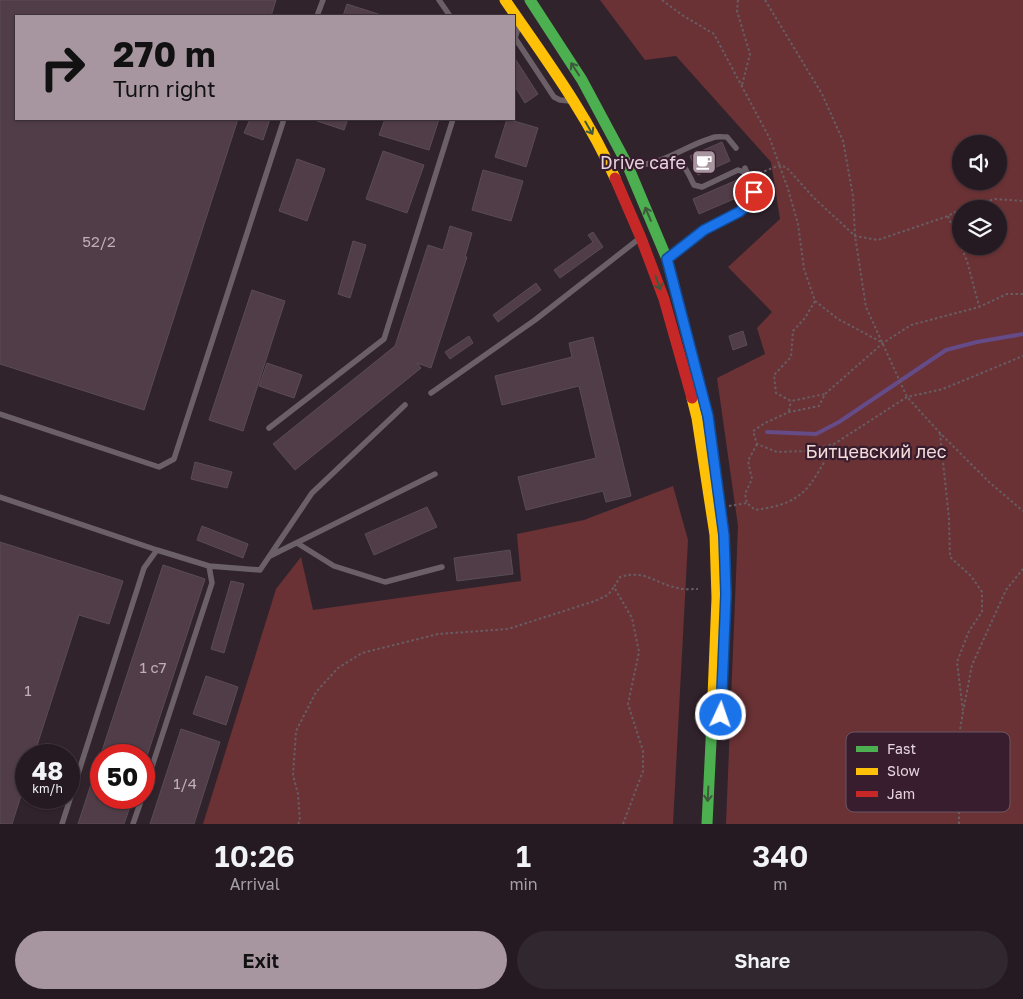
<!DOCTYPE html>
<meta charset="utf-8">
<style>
:root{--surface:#251a21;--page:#31272e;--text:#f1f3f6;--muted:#a3a1a5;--line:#42383f;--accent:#a796a0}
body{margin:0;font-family:"Golos Text",sans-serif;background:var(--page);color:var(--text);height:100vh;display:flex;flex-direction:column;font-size:19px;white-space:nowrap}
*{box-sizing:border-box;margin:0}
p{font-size:16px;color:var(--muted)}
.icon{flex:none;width:28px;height:28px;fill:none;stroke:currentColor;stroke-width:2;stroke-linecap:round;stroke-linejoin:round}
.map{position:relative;height:824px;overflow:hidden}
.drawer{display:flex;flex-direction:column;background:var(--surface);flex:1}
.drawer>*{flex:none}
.banner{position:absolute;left:15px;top:15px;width:500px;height:105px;border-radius:0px;box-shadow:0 1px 4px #0004,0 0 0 1px var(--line);background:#a796a0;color:#111;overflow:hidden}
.fabs{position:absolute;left:952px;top:135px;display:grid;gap:10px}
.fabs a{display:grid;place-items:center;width:55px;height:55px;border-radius:50%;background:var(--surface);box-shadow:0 1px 4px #0004,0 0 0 1px var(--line);font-size:25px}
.speed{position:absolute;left:15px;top:744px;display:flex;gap:10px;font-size:25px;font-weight:700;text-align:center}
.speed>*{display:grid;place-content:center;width:65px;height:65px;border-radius:50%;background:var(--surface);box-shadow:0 1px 4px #0004,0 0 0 1px var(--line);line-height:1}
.speed small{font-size:12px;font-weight:400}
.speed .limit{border:8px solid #d22;background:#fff;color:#111}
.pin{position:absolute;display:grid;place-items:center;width:42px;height:42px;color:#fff;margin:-21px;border:2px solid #fff;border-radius:50%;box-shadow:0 1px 5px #0007}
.me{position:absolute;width:55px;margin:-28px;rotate:3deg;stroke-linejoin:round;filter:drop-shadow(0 0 4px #0008)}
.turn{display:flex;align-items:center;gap:18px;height:105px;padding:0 15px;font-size:22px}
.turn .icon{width:65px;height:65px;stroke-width:2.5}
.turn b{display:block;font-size:35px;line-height:42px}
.eta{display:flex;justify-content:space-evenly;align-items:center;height:85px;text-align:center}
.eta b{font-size:30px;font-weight:600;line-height:35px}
.primary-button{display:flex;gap:10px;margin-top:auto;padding:10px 15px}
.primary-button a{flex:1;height:58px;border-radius:30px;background:var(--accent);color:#111;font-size:20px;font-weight:600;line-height:58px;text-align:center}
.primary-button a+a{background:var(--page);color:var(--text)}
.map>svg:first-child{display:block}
.green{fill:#6a3235;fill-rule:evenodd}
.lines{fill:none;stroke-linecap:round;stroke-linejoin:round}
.stream{stroke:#654b87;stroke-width:4}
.building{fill:#513d47;stroke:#5a4c54}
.path{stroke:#675d63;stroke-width:2;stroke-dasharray:2.5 2.5;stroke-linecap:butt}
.lane{stroke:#6c6068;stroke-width:5.5}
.fast{stroke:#4caf50;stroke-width:11}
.slow{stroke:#ffc107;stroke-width:11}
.jam{stroke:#c62828;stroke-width:11}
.oneway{stroke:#3f573c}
.route-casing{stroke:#114b97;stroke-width:12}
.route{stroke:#1a73e8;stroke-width:9}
.labels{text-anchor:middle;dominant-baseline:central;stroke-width:4.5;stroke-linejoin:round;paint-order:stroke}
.number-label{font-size:15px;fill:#c1aeb9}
.poi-label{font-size:18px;fill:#e6d4df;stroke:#371d2e;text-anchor:end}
.park-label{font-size:18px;fill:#f4dcdb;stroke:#371d2e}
.key{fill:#371d2e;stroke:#6c5463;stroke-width:1}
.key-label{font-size:14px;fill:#e6d4df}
</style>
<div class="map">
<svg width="1023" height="824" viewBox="0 0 1023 824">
<rect width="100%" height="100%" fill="#31232c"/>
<!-- green -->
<path class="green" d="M 600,0 L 1023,0 L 1023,824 L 726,824 L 738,526 L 717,378 L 765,354 L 757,328 L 772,312 L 728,267 L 780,219 L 771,162 L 676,56 L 645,60 ZM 961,144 L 999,144 L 999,181 L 961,181 ZM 961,209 L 999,209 L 999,246 L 961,246 Z
M 673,486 L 688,540 L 673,824 L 203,824 L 276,589 L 301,557 L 313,610 L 521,581 L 517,534 L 584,520 Z"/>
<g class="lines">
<!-- stream -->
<path class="stream" d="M 767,432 L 816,434 L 839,422 L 946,350 L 977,342 L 1023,334"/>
</g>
<!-- building -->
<path class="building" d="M 0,0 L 276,0 L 271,16 L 16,16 L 16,119 L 238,119 L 144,410 L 0,364 Z
M 347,4 L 381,15 L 380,16 L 343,16 Z
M 514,57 L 538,94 L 525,103 L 514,85 Z
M 250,119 L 270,119 L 263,140 L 244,133 Z
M 311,119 L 348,119 L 344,130 Z
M 385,119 L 439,119 L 429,150 L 379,135 Z
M 507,119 L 538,128 L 526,167 L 495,157 Z
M 722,142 L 730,161 L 698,175 L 690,156 Z
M 383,151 L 424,165 L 407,213 L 366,199 Z
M 297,159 L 325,169 L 307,221 L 279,211 Z
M 483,170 L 523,181 L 511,221 L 472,210 Z
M 744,177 L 750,192 L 699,214 L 693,199 Z
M 450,226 L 472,233 L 465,257 L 467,257 L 431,368 L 417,363 L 421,368 L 295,470 L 273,444 L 395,346 L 428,245 L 443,250 Z
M 593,232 L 603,247 L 560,278 L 554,270 L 593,242 L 588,235 Z
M 353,241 L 366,245 L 350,298 L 338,294 Z
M 536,283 L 541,290 L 498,322 L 493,315 Z
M 252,290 L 285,301 L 243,431 L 209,420 Z
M 743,331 L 747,345 L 733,350 L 729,336 Z
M 469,336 L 473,343 L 450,359 L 445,352 Z
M 593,337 L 631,496 L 606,502 L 603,491 L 526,510 L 518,477 L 596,458 L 579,386 L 502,405 L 495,376 L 572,357 L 569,343 Z
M 267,363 L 302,375 L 294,398 L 259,386 Z
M 195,462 L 232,472 L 227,488 L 191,479 Z
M 427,507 L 437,527 L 374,555 L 365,534 Z
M 202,526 L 248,544 L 243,558 L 197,540 Z
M 0,542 L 123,581 L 109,624 L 79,615 L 34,755 L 26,755 L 26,780 L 12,824 L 0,824 Z
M 510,550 L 513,574 L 457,581 L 454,558 Z
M 163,565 L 205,579 L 144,765 L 144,755 L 101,755 L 101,798 L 133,798 L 124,824 L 78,824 Z
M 231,581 L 244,584 L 224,653 L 211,649 Z
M 206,676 L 238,687 L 226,725 L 193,714 Z
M 181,729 L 220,742 L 194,824 L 150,824 Z"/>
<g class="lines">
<!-- path -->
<path class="path" d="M 662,0 L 682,15 L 714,34 L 770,139 L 788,189 L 798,224 L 804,269 L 815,301 L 805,318 L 793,331 L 791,357 L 774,375 L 776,393 L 791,401 L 825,394
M 738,0 L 737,11 L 750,54 L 742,85
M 765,0 L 822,94 L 843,141 L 853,196 L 855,236 L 866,307 L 907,397 L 940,433 L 989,482 L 1023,511
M 755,175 L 780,165 L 787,168 L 813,197 L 855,236 L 878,240 L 948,216 L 961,209
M 961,209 L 995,199 L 1023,201
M 948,216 L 967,261 L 979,306
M 1023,294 L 1007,294 L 979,307 L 911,325 L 883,343 L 825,394 L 819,406 L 789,412 L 765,423 L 753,431 L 757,444 L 777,452 L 808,451 L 834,444 L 907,397 L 943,389 L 1023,356
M 815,301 L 838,319 L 883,343
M 789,411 L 791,401
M 940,433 L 949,519 L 950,557 L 971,576 L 982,592 L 982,612 L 969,631 L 957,662 L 963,711
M 757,444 L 748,461 L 752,479 L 745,494 L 747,503 L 755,510 C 807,503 809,487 834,445
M 729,506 L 747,503
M 964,707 L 972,665 L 1006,590 L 1023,569
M 298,824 L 300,821 L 298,794 L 293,775 L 296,731 L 316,692 L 338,668 L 362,653 L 438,634 L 508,629 L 595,601 L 608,595 L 614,587
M 623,824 L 643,771 L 643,751 L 628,704 L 639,652 L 632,618 L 614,587 L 620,577 C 646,569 655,584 678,588 C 685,590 692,589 698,589
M 959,824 L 959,736 L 963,712"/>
<!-- lane -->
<path class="lane" d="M 439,0 L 450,16
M 317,16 L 323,0
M 519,26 L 515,38 L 554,97 L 560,100 L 570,101
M 666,159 C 685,161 686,169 694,185 L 702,187 L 738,170 L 744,172 L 747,176
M 629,165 C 659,168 684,146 712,138 C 716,136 722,137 727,137 L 736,148
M 669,257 L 704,230 L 739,213 L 750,203 L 754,191 L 745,168
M 431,393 L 535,320 L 640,238
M 0,414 L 159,467 L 174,459 L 284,119
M 269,428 L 384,339 L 453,119
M 0,497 L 157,550
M 297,543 L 334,566 L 385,582 L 442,567
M 270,556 L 435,474
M 209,566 L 260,570 L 312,493 L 405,405
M 62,824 L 144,568 L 157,550 L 209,566 L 212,583 L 144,791
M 133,824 L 142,798"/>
<!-- fast -->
<path class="fast" d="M 530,0 L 582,80 L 627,164 L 667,259 L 707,413
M 707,824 L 712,721"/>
<!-- slow -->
<path class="slow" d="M 505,0 C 544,57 587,114 615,178
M 692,398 L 697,418 L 715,535 L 717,598 L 712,721"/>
<!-- jam -->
<path class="jam" d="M 615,178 L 641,238 L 664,299 L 692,398"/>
</g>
<!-- one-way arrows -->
<defs><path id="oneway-shaft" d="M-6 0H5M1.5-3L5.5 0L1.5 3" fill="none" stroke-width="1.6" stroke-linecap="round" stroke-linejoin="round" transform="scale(1.25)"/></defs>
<g class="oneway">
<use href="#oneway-shaft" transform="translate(575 69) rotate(-123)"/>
<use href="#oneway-shaft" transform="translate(589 128) rotate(60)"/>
<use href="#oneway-shaft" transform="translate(648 214) rotate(-113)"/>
<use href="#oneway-shaft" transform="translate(658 283) rotate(70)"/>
<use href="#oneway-shaft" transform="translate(708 794) rotate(93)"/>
</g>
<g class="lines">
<defs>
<path id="route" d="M 721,715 L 726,594 L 724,535 L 708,416 L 667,259 L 704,230 L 739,212 L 750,203 L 754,192"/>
</defs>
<!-- route casing -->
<use href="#route" class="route-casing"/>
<!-- route -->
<use href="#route" class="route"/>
</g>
<!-- icons -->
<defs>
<symbol id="cafe-square" viewBox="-11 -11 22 22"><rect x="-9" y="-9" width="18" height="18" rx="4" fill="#a796a0" stroke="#371d2e"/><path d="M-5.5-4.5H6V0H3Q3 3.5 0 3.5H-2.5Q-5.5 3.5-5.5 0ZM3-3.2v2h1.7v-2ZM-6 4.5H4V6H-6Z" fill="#fff"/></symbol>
</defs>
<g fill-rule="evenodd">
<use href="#cafe-square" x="690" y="148" width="28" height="28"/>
</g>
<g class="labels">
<!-- number labels -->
<g class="number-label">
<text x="99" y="241">52/2</text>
<text x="153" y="667">1 с7</text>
<text x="28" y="690">1</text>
<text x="185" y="783">1/4</text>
</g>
<!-- poi labels -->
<g class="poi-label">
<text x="686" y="162">Drive cafe</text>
</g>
<!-- park labels -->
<g class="park-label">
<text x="876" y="451">Битцевский лес</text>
</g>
</g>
<!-- legend -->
<rect x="846" y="732" width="164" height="80" rx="8" class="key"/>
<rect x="856" y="746" width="22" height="6" fill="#4caf50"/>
<rect x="856" y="768" width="22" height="7" fill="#ffc107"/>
<rect x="856" y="791" width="22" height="6" fill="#c62828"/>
<g class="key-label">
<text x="887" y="754">Fast</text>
<text x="887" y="776">Slow</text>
<text x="887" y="799">Jam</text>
</g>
</svg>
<div class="fabs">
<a><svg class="icon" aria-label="sound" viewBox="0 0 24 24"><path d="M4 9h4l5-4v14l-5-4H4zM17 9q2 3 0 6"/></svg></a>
<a><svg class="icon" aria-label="layers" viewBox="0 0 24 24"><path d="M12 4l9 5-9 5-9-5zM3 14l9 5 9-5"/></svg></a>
</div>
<div class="speed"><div>48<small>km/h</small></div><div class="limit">50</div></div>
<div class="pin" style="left:754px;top:192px;background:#d93025"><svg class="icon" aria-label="arrive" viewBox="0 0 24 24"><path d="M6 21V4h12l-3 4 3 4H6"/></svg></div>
<svg class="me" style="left:721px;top:715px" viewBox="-20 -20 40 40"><circle r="17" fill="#1a73e8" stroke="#fff" stroke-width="3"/><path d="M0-11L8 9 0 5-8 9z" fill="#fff"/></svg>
<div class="banner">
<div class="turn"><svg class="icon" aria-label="right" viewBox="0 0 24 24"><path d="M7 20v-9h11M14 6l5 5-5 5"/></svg><div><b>270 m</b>Turn right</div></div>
</div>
</div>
<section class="drawer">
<div class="eta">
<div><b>10:26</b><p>Arrival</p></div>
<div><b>1</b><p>min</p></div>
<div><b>340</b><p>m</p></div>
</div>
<div class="primary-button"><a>Exit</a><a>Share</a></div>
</section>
